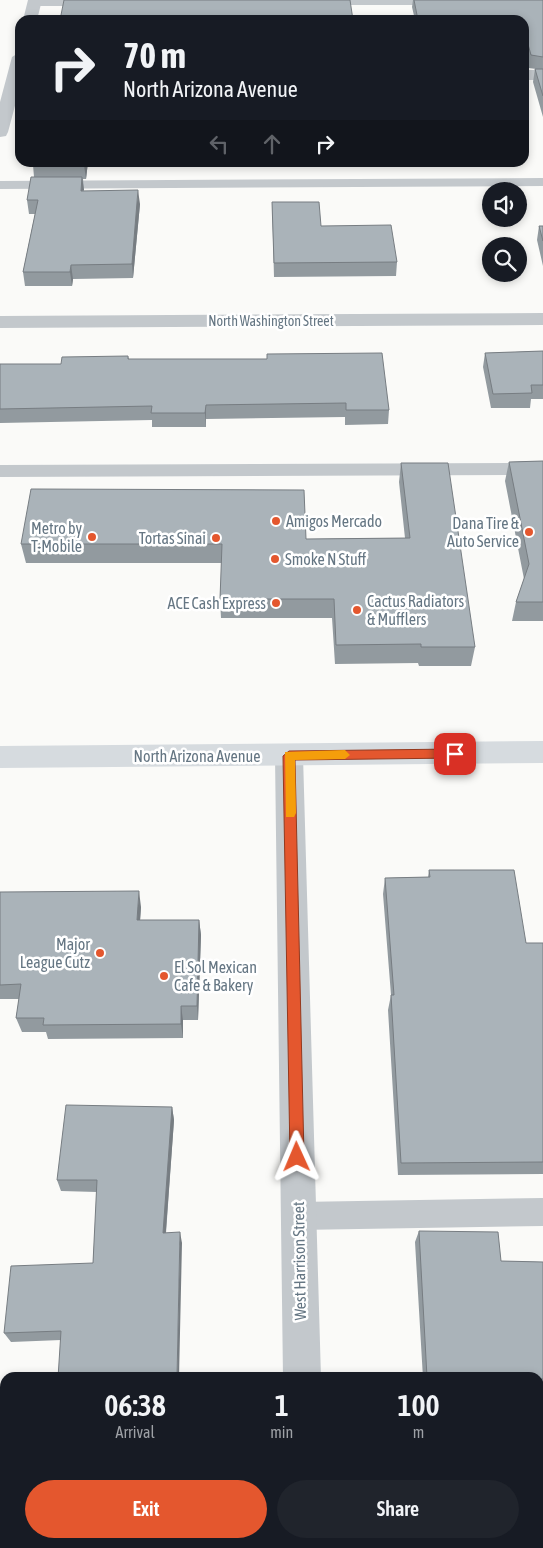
<!DOCTYPE html>
<style>
:root{--surface:#171b24;--page:#20242c;--text:#f1f3f6;--muted:#9ea1a6;--accent:#e4572e}
body{margin:0;font-family:"Asap Condensed",sans-serif;background:var(--page);color:var(--text);height:100vh;display:flex;flex-direction:column;font-size:19px;white-space:nowrap}
*{box-sizing:border-box;margin:0}
p{font-size:16px;color:var(--muted)}
.icon{flex:none;width:28px;height:28px;fill:none;stroke:currentColor;stroke-width:2;stroke-linecap:round;stroke-linejoin:round}
.map{position:relative;flex:1;overflow:hidden}
.details{position:absolute;left:0px;top:1372px;width:544px;height:176px;display:flex;flex-direction:column;background:var(--surface);border-radius:15px 15px 0 0;box-shadow:0 2px 8px #0003}
.details>*{flex:none}
.banner{position:absolute;left:15px;top:15px;width:514px;height:152px;border-radius:15px;box-shadow:0 2px 8px #0003;background:#171b24;color:var(--text);overflow:hidden}
.tools{position:absolute;left:482px;top:182px;display:grid;gap:10px}
.tools a{display:grid;place-items:center;width:45px;height:45px;border-radius:50%;background:var(--surface);box-shadow:0 2px 8px #0003;font-size:25px}
.pin{position:absolute;display:grid;place-items:center;width:42px;height:42px;color:#fff;margin:-21px;border-radius:10px;box-shadow:0 2px 8px #0006}
.me{position:absolute;width:55px;margin:-28px;rotate:359deg;stroke-linejoin:round;filter:drop-shadow(0 0 4px #0008)}
.turn{display:flex;align-items:center;gap:18px;height:105px;padding:0 25px;font-size:22px}
.turn .icon{width:65px;height:65px;stroke-width:2.5}
.turn b{display:block;font-size:35px;line-height:42px}
.lanes{display:flex;align-items:center;height:48px;padding:0 25px;background:#0003;justify-content:center;gap:25px;direction:ltr}
.lanes .off{opacity:.35}
.eta{display:flex;justify-content:space-evenly;align-items:center;height:85px;text-align:center}
.eta b{font-size:30px;font-weight:600;line-height:35px}
.action{display:flex;gap:10px;margin-top:auto;padding:10px 25px}
.action a{flex:1;height:58px;border-radius:30px;background:var(--accent);color:#fff;font-size:20px;font-weight:600;line-height:58px;text-align:center}
.action a+a{background:var(--page);color:var(--text)}
.map>svg:first-child{display:block}
.lines{fill:none;stroke-linecap:round;stroke-linejoin:round}
.lane{fill:#c3c8cc;fill-rule:evenodd}
.street{fill:#c3c8cc;fill-rule:evenodd}
.primary{fill:#d6dbdf;fill-rule:evenodd}
.wall{fill:#929a9f}
.shaded-wall{fill:#777d82}
.building{fill:#aab3b9;stroke:#777d82}
.route{fill:#e4572e;stroke:#94391e}
.slow{fill:#f59e0b}
.poi-dot{fill:#e4572e;stroke:#fff;stroke-width:2}
.labels{text-anchor:middle;dominant-baseline:central;stroke-width:5;stroke-linejoin:round;paint-order:stroke}
.far-street-label{font-size:14px;fill:#657683;stroke:#fff}
.poi-label{font-size:16px;fill:#657683;stroke:#fff;text-anchor:end}
.street-label{font-size:16px;fill:#657683;stroke:#fff}
</style>
<div class="map">
<svg width="543" height="1548" viewBox="0 0 543 1548">
<rect width="100%" height="100%" fill="#fafaf8"/>
<g class="lines">
<!-- lane -->
<path class="lane" d="M 30,0 L 100,0 L 101,2 L 95,6 L 35,6 L 31,5 Z
M 314,0 L 447,0 L 448,1 L 442,5 L 319,5 L 315,4 Z
M 543,178 L 543,186 L 0,189 L 0,181 Z
M 543,463 L 543,475 L 0,477 L 0,465 Z
M 543,1198 L 543,1226 L 298,1230 L 288,1226 L 284,1216 L 288,1206 L 298,1202 Z"/>
<!-- street -->
<path class="street" d="M 28,0 L 42,0 L 37,20 L 23,20 Z
M 20,52 L 20,87 L 8,132 L 6,136 L 0,137 L 0,102 L 12,57 Z
M 524,70 L 543,70 L 543,80 L 524,80 Z
M 543,313 L 543,325 L 0,328 L 0,316 Z
M 289,745 L 299,748 L 303,756 L 321,1378 L 283,1378 L 275,756 L 279,748 Z
M 285,1544 L 325,1544 L 325,1548 L 285,1548 Z"/>
<!-- primary -->
<path class="primary" d="M 543,741 L 543,763 L 0,768 L 0,746 Z"/>
</g>
<!-- wall -->
<path class="wall" d="M 413,0 L 543,0 L 543,117 L 533,82 L 535,69 L 536,69 L 529,68 L 524,48 L 524,20 L 415,20 L 412,7 Z
M 33,162 L 88,162 L 86,179 L 83,179 L 84,191 L 140,204 L 133,278 L 73,279 L 72,286 L 25,286 L 23,272 L 35,214 L 29,214 L 27,200 L 34,177 L 33,165 Z
M 272,202 L 321,226 L 397,262 L 396,276 L 274,277 Z
M 539,226 L 543,226 L 543,266 L 537,240 Z
M 543,351 L 543,399 L 531,399 L 530,408 L 491,408 L 483,367 L 485,353 Z
M 128,356 L 129,359 L 389,410 L 388,424 L 345,425 L 345,417 L 206,419 L 206,427 L 152,427 L 152,420 L 0,423 L 0,364 L 61,364 Z
M 543,461 L 543,621 L 512,621 L 516,602 L 524,579 L 505,481 L 509,462 Z
M 401,463 L 475,647 L 471,666 L 419,666 L 418,663 L 335,664 L 332,618 L 221,618 L 220,599 L 222,563 L 26,563 L 21,544 L 306,539 L 405,538 L 399,482 Z
M 429,870 L 526,943 L 543,943 L 543,1174 L 398,1175 L 388,1010 L 391,995 L 383,894 L 385,878 L 428,877 Z
M 0,892 L 141,907 L 140,920 L 199,920 L 201,935 L 198,1020 L 183,1020 L 183,1038 L 48,1039 L 46,1032 L 22,1032 L 16,1018 L 19,999 L 0,999 Z
M 172,1107 L 174,1120 L 166,1233 L 182,1243 L 61,1340 L 11,1342 L 4,1333 L 93,1263 L 97,1192 L 61,1191 L 57,1180 Z
M 419,1231 L 501,1261 L 543,1262 L 543,1387 L 539,1387 L 539,1378 L 423,1378 L 415,1242 Z
M 539,1470 L 543,1470 L 543,1538 L 539,1538 Z
M 444,1544 L 533,1544 L 534,1548 L 444,1548 Z"/>
<!-- shaded-wall -->
<path class="shaded-wall" d="M 84,162 L 88,162 L 86,179 L 84,165 Z
M 82,177 L 84,190 L 81,191 Z
M 138,190 L 140,204 L 133,278 L 132,264 Z
M 71,265 L 73,279 L 72,286 L 70,272 Z
M 206,405 L 206,427 L 205,413 Z
M 139,891 L 141,907 L 139,936 L 137,920 Z
M 199,920 L 201,935 L 198,1020 L 197,1006 Z
M 181,1006 L 183,1020 L 183,1038 L 181,1024 Z
M 172,1107 L 174,1120 L 165,1243 L 163,1233 Z
M 180,1232 L 182,1243 L 179,1378 L 177,1378 Z
M 168,1544 L 171,1544 L 171,1548 L 168,1548 Z"/>
<!-- building -->
<path class="building" d="M 64,0 L 350,0 L 353,20 L 60,20 Z
M 414,0 L 543,0 L 543,57 L 531,55 L 524,30 L 524,20 L 418,20 Z
M 535,69 L 543,69 L 543,96 Z
M 33,162 L 84,162 L 84,165 L 33,165 Z
M 31,177 L 82,177 L 81,191 L 138,190 L 132,264 L 71,265 L 70,272 L 23,272 L 38,200 L 27,200 Z
M 272,202 L 319,202 L 321,226 L 391,225 L 397,262 L 274,263 Z
M 539,226 L 543,226 L 543,241 Z
M 543,351 L 543,385 L 531,385 L 532,393 L 493,394 L 485,353 Z
M 382,353 L 389,410 L 346,410 L 346,403 L 206,405 L 205,413 L 151,413 L 152,406 L 0,409 L 0,364 L 61,364 L 62,357 L 128,356 L 128,359 L 267,359 L 267,354 Z
M 543,461 L 543,602 L 516,602 L 529,564 L 509,462 Z
M 401,463 L 448,463 L 475,647 L 421,647 L 421,644 L 336,645 L 334,599 L 220,599 L 222,544 L 21,544 L 31,489 L 304,490 L 306,539 L 410,538 Z
M 429,870 L 514,870 L 526,943 L 543,943 L 543,1162 L 401,1163 L 391,995 L 394,995 L 385,878 L 430,877 Z
M 139,891 L 137,920 L 199,920 L 197,1006 L 181,1006 L 181,1024 L 43,1025 L 44,1018 L 16,1018 L 21,984 L 0,985 L 0,892 Z
M 66,1105 L 172,1107 L 163,1233 L 180,1232 L 177,1378 L 58,1378 L 61,1331 L 4,1333 L 11,1266 L 93,1263 L 97,1180 L 57,1180 Z
M 419,1231 L 498,1232 L 501,1261 L 543,1262 L 543,1379 L 539,1379 L 539,1378 L 427,1377 Z
M 539,1470 L 543,1470 L 543,1534 L 539,1534 Z
M 73,1544 L 168,1544 L 168,1548 L 73,1548 Z
M 449,1544 L 533,1544 L 534,1548 L 449,1548 Z"/>
<!-- route -->
<path class="route" d="M 455,749 L 461,754 L 455,758 L 295,760 L 304,1157 L 302,1162 L 297,1164 L 292,1162 L 290,1157 L 283,756 L 289,751 Z"/>
<!-- slow -->
<path class="slow" d="M 345,750 L 350,755 L 345,759 L 295,760 L 296,813 L 294,817 L 286,817 L 285,752 Z"/>
<!-- markers -->
<g class="poi-dot">
<circle cx="276" cy="521" r="5"/>
<circle cx="529" cy="532" r="5"/>
<circle cx="92" cy="537" r="5"/>
<circle cx="216" cy="538" r="5"/>
<circle cx="275" cy="559" r="5"/>
<circle cx="276" cy="603" r="5"/>
<circle cx="357" cy="610" r="5"/>
<circle cx="100" cy="953" r="5"/>
<circle cx="164" cy="976" r="5"/>
</g>
<g class="labels">
<!-- far-street labels -->
<g class="far-street-label">
<text x="271" y="321">North Washington Street</text>
</g>
<!-- poi labels -->
<g class="poi-label">
<text x="286" y="521" text-anchor="start">Amigos Mercado</text>
<text x="519" y="523">Dana Tire &amp;<tspan x="519" dy="18">Auto Service</tspan></text>
<text x="82" y="528">Metro by<tspan x="82" dy="18">T-Mobile</tspan></text>
<text x="206" y="538">Tortas Sinai</text>
<text x="285" y="559" text-anchor="start">Smoke N Stuff</text>
<text x="367" y="601" text-anchor="start">Cactus Radiators<tspan x="367" dy="18">&amp; Mufflers</tspan></text>
<text x="266" y="603">ACE Cash Express</text>
<text x="90" y="944">Major<tspan x="90" dy="18">League Cutz</tspan></text>
<text x="174" y="967" text-anchor="start">El Sol Mexican<tspan x="174" dy="18">Cafe &amp; Bakery</tspan></text>
</g>
<!-- street labels -->
<g class="street-label">
<text x="197" y="756">North Arizona Avenue</text>
<text transform="translate(299 1261) rotate(-91)">West Harrison Street</text>
</g>
</g>
</svg>
<div class="tools">
<a><svg class="icon" aria-label="sound" viewBox="0 0 24 24"><path d="M4 9h4l5-4v14l-5-4H4zM17 9q2 3 0 6"/></svg></a>
<a><svg class="icon" aria-label="search" viewBox="0 0 24 24"><circle cx="10" cy="10" r="6"/><path d="M15 15l6 6"/></svg></a>
</div>
<div class="pin" style="left:455px;top:754px;background:#d93025"><svg class="icon" aria-label="arrive" viewBox="0 0 24 24"><path d="M6 21V4h12l-3 4 3 4H6"/></svg></div>
<svg class="me" style="left:297px;top:1157px" viewBox="-20 -20 40 40"><path d="M0-17L14 15 0 8-14 15z" fill="#e4572e" stroke="#fff" stroke-width="4"/></svg>
<div class="banner">
<div class="turn"><svg class="icon" aria-label="right" viewBox="0 0 24 24"><path d="M7 20v-9h11M14 6l5 5-5 5"/></svg><div><b>70 m</b>North Arizona Avenue</div></div>
<div class="lanes"><svg class="icon off" aria-label="left" viewBox="0 0 24 24"><path d="M17 20v-9H6M10 6l-5 5 5 5"/></svg><svg class="icon off" aria-label="ahead" viewBox="0 0 24 24"><path d="M12 20V5M6 11l6-6 6 6"/></svg><svg class="icon" aria-label="right" viewBox="0 0 24 24"><path d="M7 20v-9h11M14 6l5 5-5 5"/></svg></div>
</div>
<section class="details">
<div class="eta">
<div><b>06:38</b><p>Arrival</p></div>
<div><b>1</b><p>min</p></div>
<div><b>100</b><p>m</p></div>
</div>
<div class="action"><a>Exit</a><a>Share</a></div>
</section>
</div>
